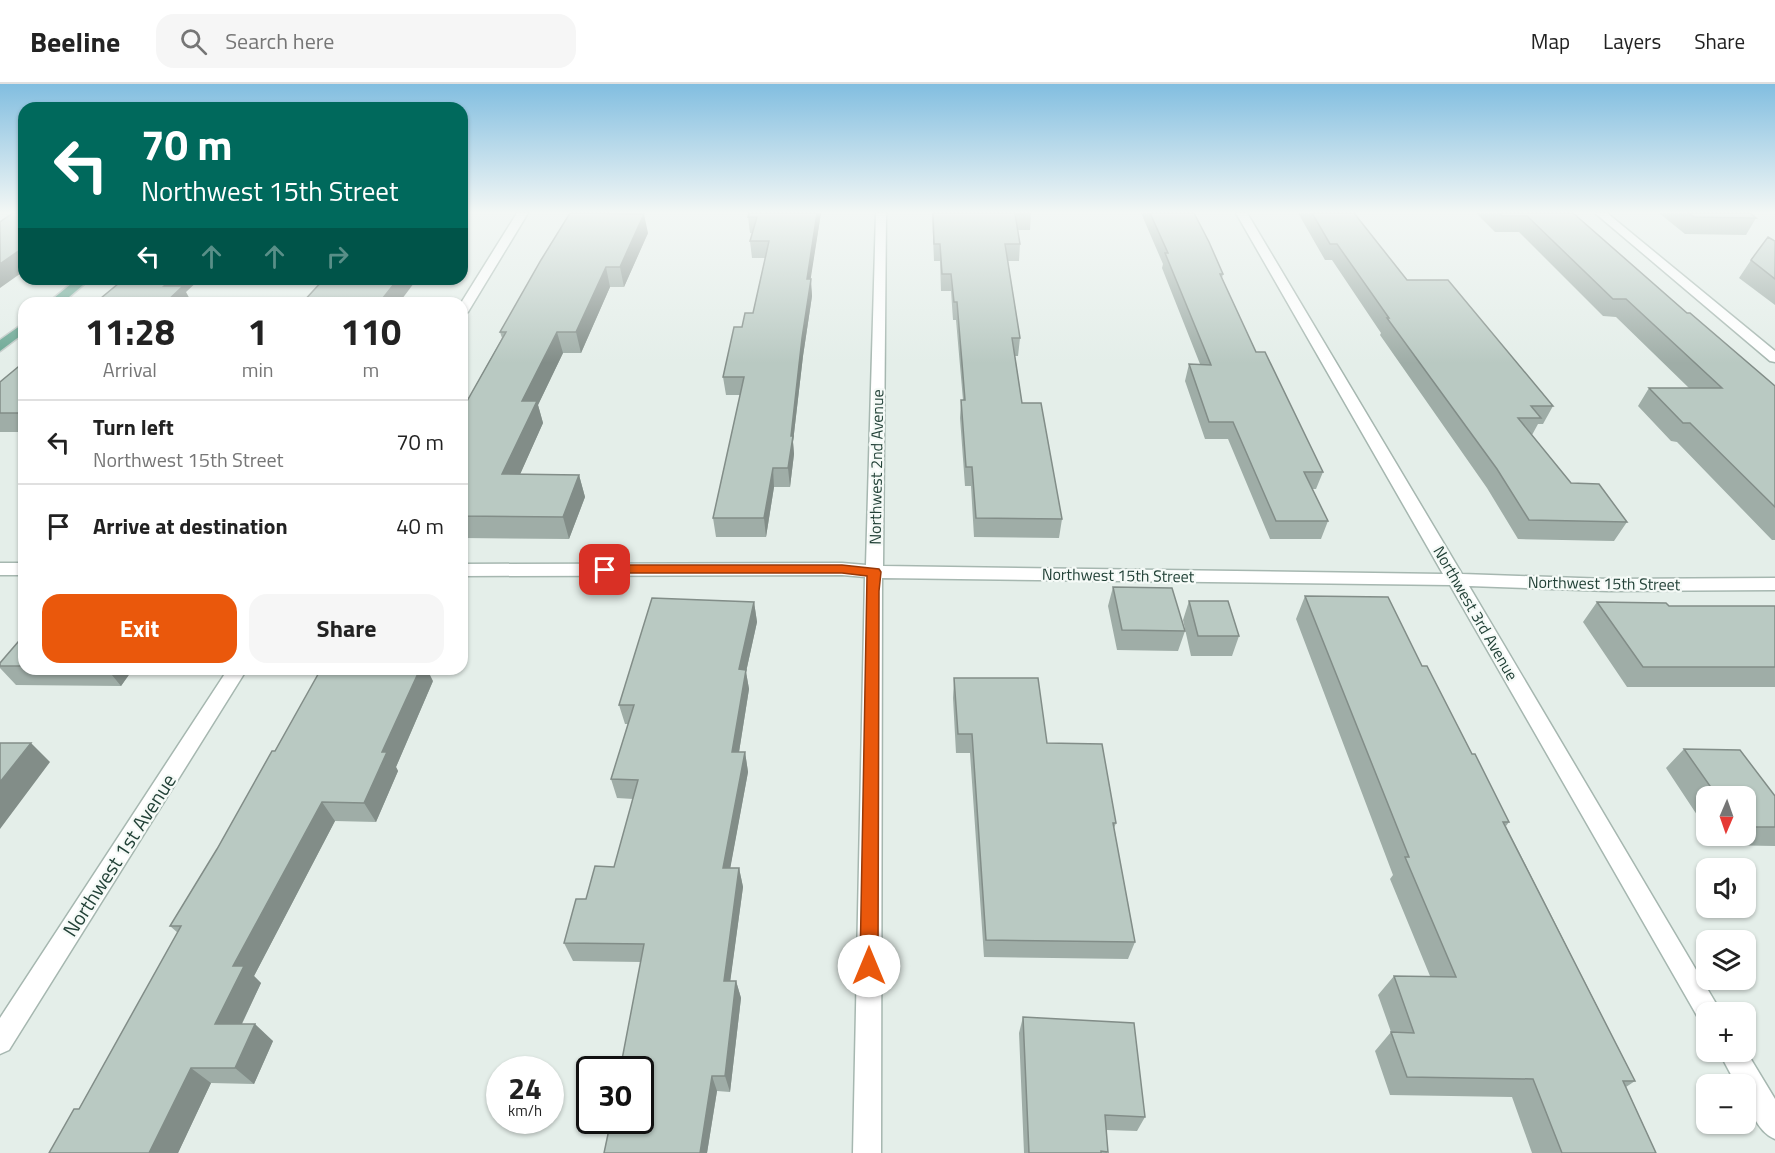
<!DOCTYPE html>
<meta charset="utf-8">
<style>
:root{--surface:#fff;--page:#f6f6f6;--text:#222;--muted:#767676;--line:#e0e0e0;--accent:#ea580c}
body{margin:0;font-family:"Titillium Web",sans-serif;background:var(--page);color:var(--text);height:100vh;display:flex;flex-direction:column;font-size:22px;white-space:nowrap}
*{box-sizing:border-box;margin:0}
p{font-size:20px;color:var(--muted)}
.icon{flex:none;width:33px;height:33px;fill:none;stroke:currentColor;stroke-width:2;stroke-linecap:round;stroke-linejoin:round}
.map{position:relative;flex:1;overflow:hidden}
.sheet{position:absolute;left:18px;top:213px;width:450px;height:378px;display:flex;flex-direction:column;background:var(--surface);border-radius:18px;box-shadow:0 2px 4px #0004}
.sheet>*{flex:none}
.guide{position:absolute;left:18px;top:18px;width:450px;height:183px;border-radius:18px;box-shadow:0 2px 4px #0004;background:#00695c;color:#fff;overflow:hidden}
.needle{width:39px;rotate:182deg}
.tools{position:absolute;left:1696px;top:702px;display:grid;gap:12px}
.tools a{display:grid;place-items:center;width:60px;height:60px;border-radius:12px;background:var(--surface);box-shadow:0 2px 4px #0004;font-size:30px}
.speed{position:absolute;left:486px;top:972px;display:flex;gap:12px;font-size:30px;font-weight:700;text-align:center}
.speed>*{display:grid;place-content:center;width:78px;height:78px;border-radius:50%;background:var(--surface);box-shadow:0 2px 4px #0004;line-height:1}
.speed small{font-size:15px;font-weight:400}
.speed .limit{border:3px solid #111;border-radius:9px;background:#fff;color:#111}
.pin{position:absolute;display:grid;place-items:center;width:51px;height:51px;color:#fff;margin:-26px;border-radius:12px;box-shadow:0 3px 9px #0006}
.me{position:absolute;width:66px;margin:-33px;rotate:0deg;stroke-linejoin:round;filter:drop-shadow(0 0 4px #0008)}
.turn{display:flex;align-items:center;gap:21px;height:126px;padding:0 24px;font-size:27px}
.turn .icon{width:78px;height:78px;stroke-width:2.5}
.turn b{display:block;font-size:42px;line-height:51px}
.lanes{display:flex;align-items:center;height:57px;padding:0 24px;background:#0003;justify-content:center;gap:30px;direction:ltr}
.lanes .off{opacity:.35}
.eta{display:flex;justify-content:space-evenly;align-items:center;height:102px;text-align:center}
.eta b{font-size:36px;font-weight:700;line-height:42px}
.primary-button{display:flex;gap:12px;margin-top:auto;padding:12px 24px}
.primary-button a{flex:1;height:69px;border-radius:18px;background:var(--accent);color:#fff;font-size:24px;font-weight:700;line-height:69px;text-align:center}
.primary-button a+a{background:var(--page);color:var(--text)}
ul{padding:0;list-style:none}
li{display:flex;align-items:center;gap:18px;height:84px;padding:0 24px;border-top:2px solid var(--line)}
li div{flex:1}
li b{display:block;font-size:22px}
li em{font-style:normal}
header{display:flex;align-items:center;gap:36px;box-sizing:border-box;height:84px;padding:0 30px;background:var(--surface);border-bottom:2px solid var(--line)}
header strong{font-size:28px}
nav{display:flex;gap:33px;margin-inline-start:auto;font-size:21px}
.search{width:420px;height:54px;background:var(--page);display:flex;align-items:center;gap:15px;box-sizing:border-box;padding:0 21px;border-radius:18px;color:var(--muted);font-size:22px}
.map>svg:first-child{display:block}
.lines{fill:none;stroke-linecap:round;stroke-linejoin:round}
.minor-casing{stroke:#a6b7b0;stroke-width:3}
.major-casing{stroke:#c1cac7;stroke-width:3}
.minor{fill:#fff;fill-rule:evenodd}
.major{fill:#67a591;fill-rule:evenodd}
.wall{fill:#9fada7}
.shaded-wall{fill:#828d88}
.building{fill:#b9c9c2;stroke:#828d88;stroke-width:1.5}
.route{fill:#ea580c;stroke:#983908;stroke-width:1.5}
.labels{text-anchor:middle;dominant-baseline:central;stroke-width:4.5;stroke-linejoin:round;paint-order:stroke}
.street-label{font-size:16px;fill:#224137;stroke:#f5faf7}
.near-street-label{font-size:20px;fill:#224137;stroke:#f5faf7}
</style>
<header>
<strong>Beeline</strong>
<div class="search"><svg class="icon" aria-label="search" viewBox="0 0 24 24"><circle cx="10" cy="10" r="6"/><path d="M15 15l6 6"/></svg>Search here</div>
<nav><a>Map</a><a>Layers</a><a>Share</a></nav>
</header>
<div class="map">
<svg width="1775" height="1069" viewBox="0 0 1775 1069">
<rect width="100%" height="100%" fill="#e4eee9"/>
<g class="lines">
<defs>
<path id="minor" d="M 517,129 L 528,129 L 468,228 L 462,232 L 461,219 Z
M 876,129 L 886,129 L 883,482 L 1443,490 L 1236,129 L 1247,129 L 1462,490 L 1608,495 L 1775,494 L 1775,506 L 1608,507 L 1469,502 L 1721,928 L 1707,928 L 1707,940 L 1700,937 L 1450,501 L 882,494 L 881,1069 L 853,1069 L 865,493 L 842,491 L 462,492 L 462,480 L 842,479 L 866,481 Z
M 1595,129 L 1607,129 L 1775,267 L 1775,278 L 1770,277 Z
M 0,479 L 24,479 L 24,491 L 0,491 Z
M 228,585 L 247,585 L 9,966 L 0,970 L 0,934 Z
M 1746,967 L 1775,1015 L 1775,1055 C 1756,1047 1746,1020 1746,1000 L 1736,1000 L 1719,968 Z"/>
<path id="major" d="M 77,195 L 90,195 L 62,219 L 48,219 Z
M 24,239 L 24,249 L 0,267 L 0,256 Z"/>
</defs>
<!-- minor casing -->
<use href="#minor" class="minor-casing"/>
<!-- major casing -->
<use href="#major" class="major-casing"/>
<!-- minor -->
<use href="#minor" class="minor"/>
<!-- major -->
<use href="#major" class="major"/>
</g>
<!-- wall -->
<path class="wall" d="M 749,129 L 821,129 L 810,195 L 812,212 L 803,272 L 793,358 L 794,370 L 790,403 L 774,403 L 766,453 L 716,453 L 713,434 L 740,311 L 726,311 L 723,293 L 742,243 L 753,229 L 765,174 L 752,174 L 750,157 L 752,149 L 750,149 L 748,133 Z
M 932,129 L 1031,129 L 1030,146 L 1018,146 L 1020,160 L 1019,177 L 1008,177 L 1020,254 L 1018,272 L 1015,272 L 1022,319 L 1062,435 L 1059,454 L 974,453 L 971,402 L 965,402 L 960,334 L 961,316 L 963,316 L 956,236 L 953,236 L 951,207 L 941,207 L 940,177 L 934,177 Z
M 1141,129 L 1194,129 L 1223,190 L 1222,194 L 1256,268 L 1323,388 L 1316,405 L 1312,405 L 1328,437 L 1321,455 L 1270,455 L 1228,355 L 1205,355 L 1185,297 L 1189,280 L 1200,280 L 1162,184 L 1163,180 Z
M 1298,129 L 1354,129 L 1407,196 L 1553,322 L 1543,340 L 1538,340 L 1532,351 L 1571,399 L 1627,438 L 1614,457 L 1518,455 L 1487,404 L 1380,251 L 1381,249 L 1332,176 L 1325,176 Z
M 1476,129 L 1573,129 L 1687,229 L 1775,302 L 1775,456 L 1772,456 L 1677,358 L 1671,357 L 1638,322 L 1649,304 L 1689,304 L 1616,233 L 1603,232 L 1519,148 L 1495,148 Z
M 1659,129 L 1750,129 L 1756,134 L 1746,151 L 1685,150 Z
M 648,149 L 624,203 L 610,203 L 581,269 L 563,269 L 538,321 L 543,339 L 520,390 L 579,391 L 585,413 L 569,455 L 462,454 L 462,326 L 502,254 L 500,248 Z
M 1775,157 L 1775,221 L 1739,194 L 1751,176 Z
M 24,278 L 24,348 L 0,348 L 0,298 Z
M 1113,503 L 1185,547 L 1178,567 L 1117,566 L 1108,522 Z
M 1305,512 L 1422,582 L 1509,738 L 1506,742 L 1635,997 L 1626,1003 L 1656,1069 L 1532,1069 L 1512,1013 L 1390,1011 L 1375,967 L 1391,948 L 1378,911 L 1394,892 L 1430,892 L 1390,795 L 1393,791 L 1296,535 Z
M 1189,517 L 1239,552 L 1232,572 L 1191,572 L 1183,536 Z
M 754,518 L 757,538 L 746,588 L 749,605 L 739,668 L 745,668 L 748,688 L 730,784 L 739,784 L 743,803 L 730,897 L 736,897 L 741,914 L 730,1008 L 717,1007 L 707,1069 L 604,1069 L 641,878 L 573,877 L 564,859 L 586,815 L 614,783 L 633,715 L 617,714 L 611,695 L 628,640 L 625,640 L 619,621 Z
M 1597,518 L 1669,522 L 1775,522 L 1775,603 L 1627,603 L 1583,538 Z
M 24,551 L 24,585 L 133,585 L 121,602 L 16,601 L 0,584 L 0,579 Z
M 954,594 L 1047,659 L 1116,739 L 1114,744 L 1135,858 L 1128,875 L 984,873 L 970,669 L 956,669 L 953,614 Z
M 433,597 L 396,683 L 398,687 L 376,738 L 335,737 L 254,892 L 261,899 L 242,940 L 273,957 L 254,1000 L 211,999 L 178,1069 L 49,1069 L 79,1025 L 178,849 L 170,842 L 217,765 Z
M 1684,665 L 1775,712 L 1775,762 L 1718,761 L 1711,752 L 1746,752 L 1746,712 L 1707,712 L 1707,746 L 1666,684 Z
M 1023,933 L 1145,1033 L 1137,1047 L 1106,1046 L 1107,1069 L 1024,1069 L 1019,949 Z"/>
<!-- shaded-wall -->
<path class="shaded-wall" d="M 817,129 L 821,129 L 808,212 L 807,195 Z
M 644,130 L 648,149 L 624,203 L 620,183 Z
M 24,163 L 24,187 L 0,204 L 0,180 Z
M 606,183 L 610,203 L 581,269 L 576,248 Z
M 172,195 L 200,195 L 186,208 L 192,219 L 165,219 L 164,202 Z
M 398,195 L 417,195 L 399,219 L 379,219 Z
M 811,195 L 812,212 L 803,272 L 793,358 L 794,370 L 790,403 L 788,384 L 791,352 L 802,254 Z
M 557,248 L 563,269 L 538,321 L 543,339 L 510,413 L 502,390 L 522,317 Z
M 773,384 L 774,403 L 766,453 L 764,434 Z
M 579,391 L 585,413 L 569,455 L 563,433 Z
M 754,518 L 757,538 L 746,588 L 749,605 L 736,687 L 732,668 L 739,585 Z
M 107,585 L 133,585 L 121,602 Z
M 412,585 L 427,585 L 433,597 L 396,683 L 398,687 L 376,738 L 364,719 Z
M 31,659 L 50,678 L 0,745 L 0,698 Z
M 745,668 L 748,688 L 727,802 L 723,784 Z
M 322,718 L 335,737 L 254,892 L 261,899 L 234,956 L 215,940 L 233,882 Z
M 739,784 L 743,803 L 728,914 L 724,897 Z
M 736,897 L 741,914 L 730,1008 L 725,992 Z
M 255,940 L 273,957 L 254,1000 L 235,984 Z
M 191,984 L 211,999 L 178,1069 L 149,1069 Z
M 712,992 L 717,1007 L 707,1069 L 700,1069 Z"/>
<!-- building -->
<path class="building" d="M 13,129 L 24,129 L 24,163 L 0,180 L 0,138 Z
M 570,129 L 644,130 L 620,183 L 606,183 L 576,248 L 557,248 L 522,317 L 537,317 L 502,390 L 579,391 L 563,433 L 462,432 L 462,326 L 506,248 L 500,248 L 541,176 Z
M 749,129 L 817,129 L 807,195 L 811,195 L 802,254 L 791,352 L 793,352 L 788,384 L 773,384 L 764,434 L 713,434 L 744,293 L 723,293 L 734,243 L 742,243 L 745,229 L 753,229 L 769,157 L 750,157 L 757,133 L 748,133 Z
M 933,129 L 1031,129 L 1015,130 L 1020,160 L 1005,160 L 1020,254 L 1012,254 L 1022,319 L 1041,319 L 1062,435 L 976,434 L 972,383 L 966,383 L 961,316 L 965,316 L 957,218 L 954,218 L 951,190 L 942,190 L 940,160 L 934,160 Z
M 1150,129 L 1194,129 L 1209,158 L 1223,190 L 1220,190 L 1256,268 L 1265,268 L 1323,388 L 1304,388 L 1328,437 L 1276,437 L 1233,338 L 1209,338 L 1189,280 L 1211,281 L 1165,169 L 1168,169 Z
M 1312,129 L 1354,129 L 1407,196 L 1448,196 L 1553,322 L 1531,322 L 1541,334 L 1518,334 L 1571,399 L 1599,400 L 1627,438 L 1529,436 L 1497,385 L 1387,234 L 1389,234 L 1337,160 L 1330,160 Z
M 1500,129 L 1573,129 L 1687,229 L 1690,229 L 1775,302 L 1775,423 L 1690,339 L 1683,339 L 1649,304 L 1722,304 L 1626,215 L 1613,215 L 1527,132 L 1502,132 Z
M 1689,129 L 1750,129 L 1756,134 L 1694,133 Z
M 1768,153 L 1775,157 L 1775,195 L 1751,176 Z
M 124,195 L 172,195 L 164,202 L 183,202 L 165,219 L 95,219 Z
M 324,195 L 398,195 L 379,219 L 302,219 Z
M 24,278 L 24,329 L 0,329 L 0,298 Z
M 1113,503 L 1172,504 L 1185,547 L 1122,546 Z
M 1305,512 L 1388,513 L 1422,582 L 1427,582 L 1472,670 L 1475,670 L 1509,738 L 1503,738 L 1635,997 L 1623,997 L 1656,1069 L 1562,1069 L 1533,995 L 1407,993 L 1391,948 L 1414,949 L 1394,892 L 1456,893 L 1405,773 L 1409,773 Z
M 652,514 L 754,518 L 739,585 L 746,586 L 732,668 L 745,668 L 723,784 L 739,784 L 724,897 L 736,897 L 725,992 L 712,992 L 700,1069 L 604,1069 L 611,1036 L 640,1036 L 640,986 L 620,986 L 644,860 L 564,859 L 576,815 L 586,815 L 595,782 L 614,783 L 638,696 L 611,695 L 634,621 L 619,621 Z
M 1189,517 L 1228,517 L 1239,552 L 1198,552 Z
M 1597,518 L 1666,519 L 1669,522 L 1775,522 L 1775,583 L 1643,583 Z
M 24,551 L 24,582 L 0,582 L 0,579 Z
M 321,585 L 420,585 L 382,668 L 387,668 L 364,719 L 322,718 L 233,882 L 244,882 L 215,940 L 255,940 L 235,984 L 191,984 L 149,1069 L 49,1069 L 74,1025 L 79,1025 L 181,842 L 170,842 L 217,765 L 272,667 L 275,667 Z
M 954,594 L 1038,594 L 1047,659 L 1102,660 L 1116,739 L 1113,739 L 1135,858 L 986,856 L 972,650 L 958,650 Z
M 0,659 L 31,659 L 0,698 Z
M 1684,665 L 1740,666 L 1775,712 L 1775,743 L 1746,743 L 1746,712 L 1717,712 Z
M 1023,933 L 1134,939 L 1145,1033 L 1105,1031 L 1108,1068 L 1101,1067 L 1101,1069 L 1029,1069 Z"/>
<!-- sky -->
<linearGradient id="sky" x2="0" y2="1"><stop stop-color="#82bee0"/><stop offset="0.46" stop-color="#f3f7f5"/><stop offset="1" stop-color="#f3f7f5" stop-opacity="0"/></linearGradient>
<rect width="1775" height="279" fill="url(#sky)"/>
<!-- route -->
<path class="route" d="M 605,481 L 842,481 L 879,485 L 881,488 L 879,507 L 878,882 L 875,888 L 869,891 L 862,888 L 860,882 L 867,492 L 842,489 L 600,489 L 598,486 Z"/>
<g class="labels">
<!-- street labels -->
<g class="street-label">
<text transform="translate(876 383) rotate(-89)">Northwest 2nd Avenue</text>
<text transform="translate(1118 491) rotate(1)">Northwest 15th Street</text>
<text transform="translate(1604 499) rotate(1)">Northwest 15th Street</text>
<text transform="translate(1476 529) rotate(60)">Northwest 3rd Avenue</text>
</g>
<!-- near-street labels -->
<g class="near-street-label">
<text transform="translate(119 771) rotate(-57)">Northwest 1st Avenue</text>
</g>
</g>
</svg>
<div class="tools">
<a><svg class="needle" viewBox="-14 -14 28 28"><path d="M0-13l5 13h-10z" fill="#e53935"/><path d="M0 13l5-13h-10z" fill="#767676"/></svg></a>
<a><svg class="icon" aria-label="sound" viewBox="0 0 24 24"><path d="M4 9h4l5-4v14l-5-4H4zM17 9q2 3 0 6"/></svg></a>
<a><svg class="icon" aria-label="layers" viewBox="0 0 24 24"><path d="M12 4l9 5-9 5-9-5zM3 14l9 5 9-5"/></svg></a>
<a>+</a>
<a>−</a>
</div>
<div class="speed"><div>24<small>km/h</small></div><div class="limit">30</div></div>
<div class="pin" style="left:605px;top:486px;background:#d93025"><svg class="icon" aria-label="arrive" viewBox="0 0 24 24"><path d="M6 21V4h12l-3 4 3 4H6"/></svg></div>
<svg class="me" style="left:869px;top:882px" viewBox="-20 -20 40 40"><circle r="19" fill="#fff"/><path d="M0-13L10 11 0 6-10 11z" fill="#ea580c"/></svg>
<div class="guide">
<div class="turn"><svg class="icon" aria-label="left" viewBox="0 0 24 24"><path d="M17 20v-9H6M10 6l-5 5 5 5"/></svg><div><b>70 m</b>Northwest 15th Street</div></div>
<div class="lanes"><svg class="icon" aria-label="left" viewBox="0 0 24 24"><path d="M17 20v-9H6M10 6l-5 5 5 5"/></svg><svg class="icon off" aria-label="ahead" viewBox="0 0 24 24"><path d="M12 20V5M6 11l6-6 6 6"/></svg><svg class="icon off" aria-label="ahead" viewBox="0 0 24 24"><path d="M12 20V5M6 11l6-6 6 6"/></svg><svg class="icon off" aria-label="right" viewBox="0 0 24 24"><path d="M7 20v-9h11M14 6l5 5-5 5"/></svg></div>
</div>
<section class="sheet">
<div class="eta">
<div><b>11:28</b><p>Arrival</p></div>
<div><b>1</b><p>min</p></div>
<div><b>110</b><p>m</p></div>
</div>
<ul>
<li><svg class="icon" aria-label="left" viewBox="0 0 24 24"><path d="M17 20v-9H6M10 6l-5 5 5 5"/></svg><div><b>Turn left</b><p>Northwest 15th Street</p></div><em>70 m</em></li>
<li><svg class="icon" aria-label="arrive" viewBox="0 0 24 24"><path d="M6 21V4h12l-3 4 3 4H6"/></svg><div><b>Arrive at destination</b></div><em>40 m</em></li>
</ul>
<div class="primary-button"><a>Exit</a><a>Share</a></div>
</section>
</div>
